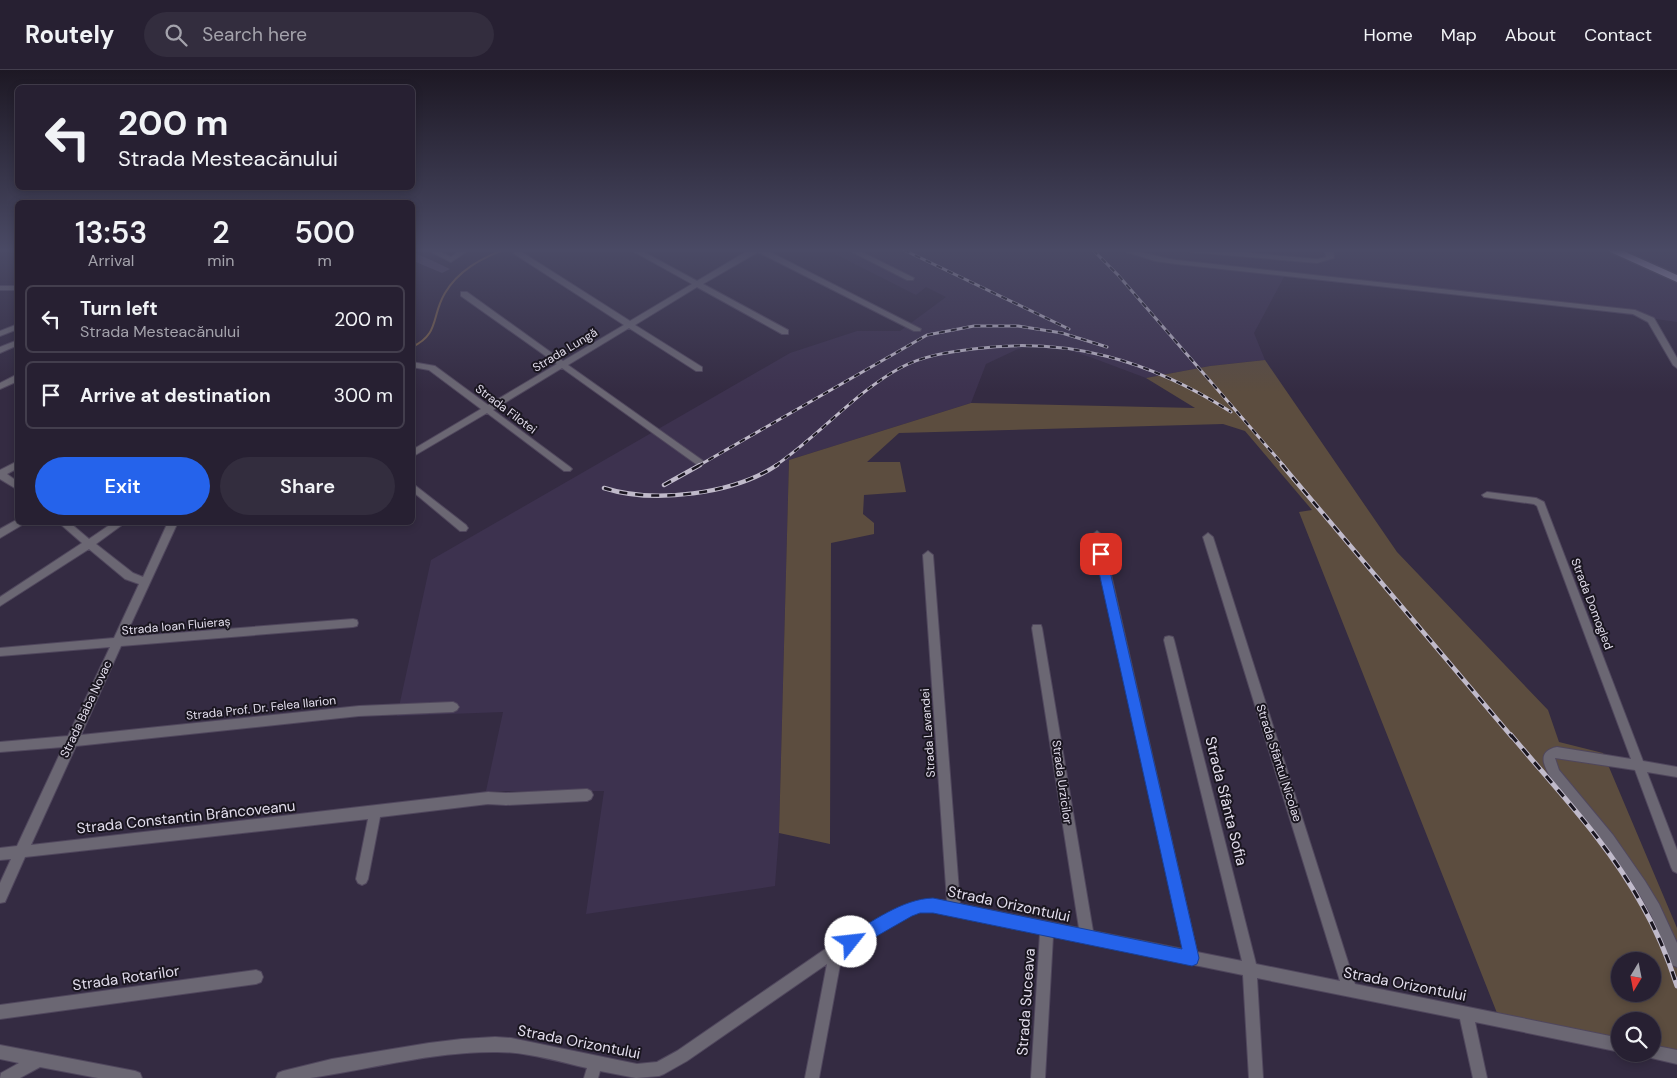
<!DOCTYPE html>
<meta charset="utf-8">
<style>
:root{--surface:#272032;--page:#332d3e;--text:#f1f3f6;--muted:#a4a3ac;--line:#433e4d;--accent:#2563eb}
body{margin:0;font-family:"DM Sans",sans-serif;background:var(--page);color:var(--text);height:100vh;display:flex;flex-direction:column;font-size:19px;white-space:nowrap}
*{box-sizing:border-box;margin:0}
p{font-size:16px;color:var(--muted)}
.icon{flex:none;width:28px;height:28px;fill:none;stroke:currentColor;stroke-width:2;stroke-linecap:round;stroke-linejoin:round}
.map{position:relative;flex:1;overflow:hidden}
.panel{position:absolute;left:15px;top:130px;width:400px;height:325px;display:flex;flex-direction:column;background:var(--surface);border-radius:8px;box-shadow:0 2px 8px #0003,0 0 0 1px var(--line)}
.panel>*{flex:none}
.banner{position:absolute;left:15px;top:15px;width:400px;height:105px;border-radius:8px;box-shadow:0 2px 8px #0003,0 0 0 1px var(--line);background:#272032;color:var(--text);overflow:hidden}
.needle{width:32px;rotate:190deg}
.buttons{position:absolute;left:1611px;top:882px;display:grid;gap:10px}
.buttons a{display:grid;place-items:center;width:50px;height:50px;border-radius:50%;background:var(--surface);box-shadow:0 2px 8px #0003,0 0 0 1px var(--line);font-size:25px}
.pin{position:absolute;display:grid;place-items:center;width:42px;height:42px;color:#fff;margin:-21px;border-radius:10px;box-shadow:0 2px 8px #0006}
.me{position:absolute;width:55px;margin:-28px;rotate:61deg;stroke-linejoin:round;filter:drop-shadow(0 0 4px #0008)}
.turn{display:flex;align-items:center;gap:18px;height:105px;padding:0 20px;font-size:22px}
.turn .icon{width:65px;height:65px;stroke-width:2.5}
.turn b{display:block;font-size:35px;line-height:42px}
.eta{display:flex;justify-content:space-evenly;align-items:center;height:85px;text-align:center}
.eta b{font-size:30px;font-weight:600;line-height:35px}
.action{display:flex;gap:10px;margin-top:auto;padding:10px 20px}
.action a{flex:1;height:58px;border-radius:30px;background:var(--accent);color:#fff;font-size:20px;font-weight:600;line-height:58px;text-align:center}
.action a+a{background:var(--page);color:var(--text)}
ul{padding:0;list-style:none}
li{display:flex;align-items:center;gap:15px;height:68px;margin:0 10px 8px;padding:0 10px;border:2px solid var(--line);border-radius:8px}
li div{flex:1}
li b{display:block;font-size:19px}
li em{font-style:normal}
header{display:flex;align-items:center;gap:30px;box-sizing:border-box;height:70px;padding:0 25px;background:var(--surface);border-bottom:1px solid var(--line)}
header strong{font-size:24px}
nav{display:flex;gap:28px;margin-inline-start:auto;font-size:18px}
.search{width:350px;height:45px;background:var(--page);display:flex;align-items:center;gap:12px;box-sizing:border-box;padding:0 18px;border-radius:28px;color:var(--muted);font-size:19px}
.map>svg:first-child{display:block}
.built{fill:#3d324f}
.green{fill:#5c4d3f;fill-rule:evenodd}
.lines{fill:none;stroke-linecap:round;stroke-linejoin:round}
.stream{stroke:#7b6149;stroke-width:2}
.building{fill:#534865}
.minor-casing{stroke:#50475d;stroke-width:2}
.highway-casing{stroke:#50475d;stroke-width:3}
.minor{fill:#6b6773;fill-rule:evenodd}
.highway{fill:#bcb2ce;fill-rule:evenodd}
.rail-far2-casing{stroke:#c0baca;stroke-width:3}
.rail-far1-casing{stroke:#c0baca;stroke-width:4.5}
.rail-casing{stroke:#c0baca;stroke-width:5}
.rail-far2{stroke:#1a1620;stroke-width:2;stroke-dasharray:6;stroke-linecap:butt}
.rail-far1{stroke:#1a1620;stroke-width:2.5;stroke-dasharray:8;stroke-linecap:butt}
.rail{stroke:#1a1620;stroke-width:3;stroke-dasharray:9;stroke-linecap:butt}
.route{fill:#2563eb;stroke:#184099}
.labels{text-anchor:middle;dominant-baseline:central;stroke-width:4;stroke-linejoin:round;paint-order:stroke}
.street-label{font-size:12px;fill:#e2ddec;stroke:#1a1620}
.near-street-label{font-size:15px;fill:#e2ddec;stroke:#1a1620}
</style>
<header>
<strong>Routely</strong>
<div class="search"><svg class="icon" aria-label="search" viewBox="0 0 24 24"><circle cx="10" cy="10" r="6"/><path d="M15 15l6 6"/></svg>Search here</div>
<nav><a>Home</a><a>Map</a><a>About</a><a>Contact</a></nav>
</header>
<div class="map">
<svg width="1677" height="1008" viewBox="0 0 1677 1008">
<rect width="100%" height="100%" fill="#342b42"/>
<!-- built -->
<path class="built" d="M 827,180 L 1677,180 L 1677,252 L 1579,238 L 1284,207 L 1254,263 L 1265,290 L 1210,296 L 1146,308 L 1090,287 L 1068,280 L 1032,277 L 1018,279 L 986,294 L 971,333 L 789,390 L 779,763 L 775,816 L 586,844 L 604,721 L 486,721 L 503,642 L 397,646 L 431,490 L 790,283 L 857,261 L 900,261 L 946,227 L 926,217 L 916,225 Z"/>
<!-- green -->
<path class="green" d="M 1265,290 L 1397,482 L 1548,640 L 1559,672 L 1603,683 L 1677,858 L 1677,980 L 1653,975 L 1652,951 L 1620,951 L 1620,968 L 1497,943 L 1299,442 L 1312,440 L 1245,361 L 1223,354 L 899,363 L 867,392 L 900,392 L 906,422 L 864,425 L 863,444 L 874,453 L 874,464 L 831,473 L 830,774 L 779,763 L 789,390 L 971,333 L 1195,338 L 1146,308 L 1210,296 ZM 1620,891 L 1652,891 L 1652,924 L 1620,924 Z"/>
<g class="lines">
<!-- stream -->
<path class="stream" d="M 412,277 C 440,264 431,246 445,223 C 458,201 480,189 503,180"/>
</g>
<!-- building -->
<path class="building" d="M 412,182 L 431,190 L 450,199 L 442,203 L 423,195 L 412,190 Z"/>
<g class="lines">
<defs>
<path id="minor" d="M 427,180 L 437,180 L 451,187 L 461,180 L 469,180 L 451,192 Z
M 631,180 L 640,180 L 697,211 L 749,180 L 766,180 L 921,259 L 920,261 L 914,261 L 758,182 L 703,214 L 788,260 L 788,264 L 782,264 L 697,217 L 635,255 L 702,297 L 702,301 L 696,301 L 629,258 L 568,295 L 702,390 L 704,392 L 702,394 L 696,394 L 562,298 L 493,340 L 570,397 L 572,399 L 570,401 L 564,401 L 487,343 L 412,387 L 412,380 L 481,339 L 429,300 L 412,297 L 412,292 L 435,296 L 488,335 L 557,294 L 461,226 L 461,222 L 467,222 L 563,291 L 624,255 L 513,183 L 520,181 L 630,251 L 692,214 Z
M 848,180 L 858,180 L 914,208 L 913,210 L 907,210 Z
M 1120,180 C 1139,180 1157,187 1176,190 L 1635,240 L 1654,248 L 1677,288 L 1677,298 L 1673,295 L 1648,252 L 1633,244 L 1176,194 L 1155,191 Z
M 1187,180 L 1220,180 L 1317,189 L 1326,187 L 1325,180 L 1333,180 L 1334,188 L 1317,193 L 1190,182 Z
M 0,216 L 18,216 L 18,220 L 0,220 Z
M 18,254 L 18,259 L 0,266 L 0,261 Z
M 18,270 L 18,275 L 0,283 L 0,277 Z
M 18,304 L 18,311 L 0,319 L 0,313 Z
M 18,391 L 18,398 L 7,404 L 18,412 L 18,420 L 0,409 L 0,400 Z
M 412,413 L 466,455 L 468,458 L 466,461 L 460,461 L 412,421 Z
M 1487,422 L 1536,428 L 1544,432 L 1643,691 L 1677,697 L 1677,707 L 1647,702 L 1677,780 L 1677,803 L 1673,801 L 1671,797 L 1635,700 L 1555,688 L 1559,700 L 1613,765 L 1645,811 L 1659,834 L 1677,873 L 1677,897 L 1672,895 C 1665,878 1659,861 1651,845 C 1625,795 1587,751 1551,708 C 1543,695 1537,681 1557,677 L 1631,689 L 1537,436 L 1534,434 L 1484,427 L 1482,425 Z
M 18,449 L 18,452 L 23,452 L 22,455 L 0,468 L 0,459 Z
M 58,452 L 69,452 L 89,469 L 114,452 L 126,452 L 96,474 L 133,503 L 143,507 L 168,452 L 178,452 L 125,567 L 353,549 L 357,550 L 358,553 L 357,556 L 353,557 L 121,576 L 81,665 L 359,636 L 453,632 L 457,634 L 459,637 L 457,640 L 453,642 L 359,646 L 76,676 L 31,775 L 488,722 L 506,723 L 587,719 L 591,721 L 593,725 L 591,729 L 587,731 L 506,735 L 488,734 L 380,747 L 368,809 L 366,813 L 362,815 L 358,813 L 356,809 L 368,749 L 25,787 L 5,832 L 0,833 L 0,813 L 11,789 L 0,790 L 0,778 L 17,776 L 63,677 L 0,682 L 0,672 L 68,666 L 110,577 L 0,586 L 0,578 L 114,568 L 139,514 L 125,509 L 89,479 L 0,536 L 0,527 L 82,473 Z
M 1097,461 L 1102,465 L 1197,882 L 1242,891 L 1164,570 L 1165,567 L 1169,566 L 1173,567 L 1174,570 L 1256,894 L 1340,911 L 1203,467 L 1208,463 L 1213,467 L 1355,914 L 1620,968 L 1620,982 L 1475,952 L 1487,1008 L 1473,1008 L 1460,949 L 1257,908 L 1263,1008 L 1249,1008 L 1243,905 L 1053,866 L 1045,1008 L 1031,1008 L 1040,863 L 933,841 L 920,842 L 911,845 L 842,884 L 819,1008 L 805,1008 L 827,894 L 687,991 L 664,1004 L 659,1006 L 636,1008 L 600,1001 L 598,1008 L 584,1008 L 587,998 C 556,991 524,981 493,982 C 431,982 371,999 310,1008 C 299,1008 287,1008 276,1008 L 278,1003 L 283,1001 L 332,989 L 429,973 L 462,969 L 495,967 L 511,968 L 637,994 L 657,992 L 677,981 L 831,875 L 908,834 C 922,829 933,828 947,831 L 923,485 L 928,481 L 933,485 L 960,834 L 1079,858 L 1032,558 L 1033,555 L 1041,555 L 1042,558 L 1093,861 L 1183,879 L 1092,465 Z
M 256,900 L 261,902 L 263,907 L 261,912 L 256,914 L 0,949 L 0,935 Z
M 0,975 L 135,1001 L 140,1003 L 142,1008 L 98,1008 L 40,997 L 20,1008 L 0,1008 L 1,1003 L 19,993 L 0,989 Z
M 1652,975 L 1677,980 L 1677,994 L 1647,987 L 1646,984 L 1652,984 Z"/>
<path id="highway" d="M 1606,180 L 1621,180 L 1677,205 L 1677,212 Z"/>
</defs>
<!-- minor casing -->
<use href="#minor" class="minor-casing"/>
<!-- highway casing -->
<use href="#highway" class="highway-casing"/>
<!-- minor -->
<use href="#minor" class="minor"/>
<!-- highway -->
<use href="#highway" class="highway"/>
<defs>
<path id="rail-far2" d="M 904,180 L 1069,259
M 1093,180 L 1118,205 L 1284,396
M 698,396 L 927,265 L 974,256 L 1018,256 L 1062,263 L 1107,277
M 775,396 C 819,366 853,324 900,298 C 922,286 948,282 973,279 C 1068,266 1151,291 1231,342"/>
<path id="rail-far1" d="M 1282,395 L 1512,667
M 664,415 L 700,395
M 604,418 C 654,434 734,424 777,395"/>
<path id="rail" d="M 1511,665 C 1556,719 1609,774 1642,835 C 1657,861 1668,888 1677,916"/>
</defs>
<!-- rail-far2 casing -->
<use href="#rail-far2" class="rail-far2-casing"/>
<!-- rail-far1 casing -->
<use href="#rail-far1" class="rail-far1-casing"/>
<!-- rail casing -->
<use href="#rail" class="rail-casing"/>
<!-- rail-far2 -->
<use href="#rail-far2" class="rail-far2"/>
<!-- rail-far1 -->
<use href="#rail-far1" class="rail-far1"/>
<!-- rail -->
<use href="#rail" class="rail"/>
</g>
<!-- sky -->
<linearGradient id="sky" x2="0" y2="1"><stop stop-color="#1d1824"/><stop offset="0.56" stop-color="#4a4a65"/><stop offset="1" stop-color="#4a4a65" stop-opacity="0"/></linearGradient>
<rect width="1677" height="322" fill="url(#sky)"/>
<!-- route -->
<path class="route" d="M 1101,479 L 1106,484 L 1199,888 L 1197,894 L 1192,896 L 933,843 L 920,843 L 912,846 L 856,878 L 851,880 L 846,878 L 843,872 L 846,867 C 872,852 902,829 933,828 L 1182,879 L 1095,484 Z"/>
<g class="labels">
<!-- street labels -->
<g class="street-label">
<text transform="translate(565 280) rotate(-31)">Strada Lungă</text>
<text transform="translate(506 339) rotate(37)">Strada Filotei</text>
<text transform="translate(1592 534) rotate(69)">Strada Domogled</text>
<text transform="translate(176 556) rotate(-5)">Strada Ioan Fluieraș</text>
<text transform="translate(261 638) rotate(-6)">Strada Prof. Dr. Felea Ilarion</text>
<text transform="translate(86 639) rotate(-65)">Strada Baba Novac</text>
<text transform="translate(928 663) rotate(-94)">Strada Lavandei</text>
<text transform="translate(1279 693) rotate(72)">Strada Sfântul Nicolae</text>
<text transform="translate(1062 712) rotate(82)">Strada Urzicilor</text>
</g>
<!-- near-street labels -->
<g class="near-street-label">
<text transform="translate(1226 731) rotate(76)">Strada Sfânta Sofia</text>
<text transform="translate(186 747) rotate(-6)">Strada Constantin Brâncoveanu</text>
<text transform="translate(1009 834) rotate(12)">Strada Orizontului</text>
<text transform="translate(126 908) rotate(-8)">Strada Rotarilor</text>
<text transform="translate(1405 914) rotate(11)">Strada Orizontului</text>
<text transform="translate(1026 932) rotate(-86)">Strada Suceava</text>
<text transform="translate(579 972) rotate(11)">Strada Orizontului</text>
</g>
</g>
</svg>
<div class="buttons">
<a><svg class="needle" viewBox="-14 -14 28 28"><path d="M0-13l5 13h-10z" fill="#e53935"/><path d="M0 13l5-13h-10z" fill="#a4a3ac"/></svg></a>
<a><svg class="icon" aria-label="search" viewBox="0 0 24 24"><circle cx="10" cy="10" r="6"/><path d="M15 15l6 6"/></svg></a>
</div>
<div class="pin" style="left:1101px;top:484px;background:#d93025"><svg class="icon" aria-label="arrive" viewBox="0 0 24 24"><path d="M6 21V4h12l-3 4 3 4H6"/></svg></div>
<svg class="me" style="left:851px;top:872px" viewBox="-20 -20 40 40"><circle r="19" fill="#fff"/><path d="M0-13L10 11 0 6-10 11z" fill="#2563eb"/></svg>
<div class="banner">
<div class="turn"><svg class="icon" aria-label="left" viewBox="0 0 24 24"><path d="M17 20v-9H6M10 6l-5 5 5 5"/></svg><div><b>200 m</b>Strada Mesteacănului</div></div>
</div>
<section class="panel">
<div class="eta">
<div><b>13:53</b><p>Arrival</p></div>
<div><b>2</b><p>min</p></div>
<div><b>500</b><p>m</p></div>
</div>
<ul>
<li><svg class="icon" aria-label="left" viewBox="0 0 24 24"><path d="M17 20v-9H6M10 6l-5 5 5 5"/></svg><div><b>Turn left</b><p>Strada Mesteacănului</p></div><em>200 m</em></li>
<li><svg class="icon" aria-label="arrive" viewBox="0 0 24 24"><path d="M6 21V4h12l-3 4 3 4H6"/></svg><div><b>Arrive at destination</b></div><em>300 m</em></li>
</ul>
<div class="action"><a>Exit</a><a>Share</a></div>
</section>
</div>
